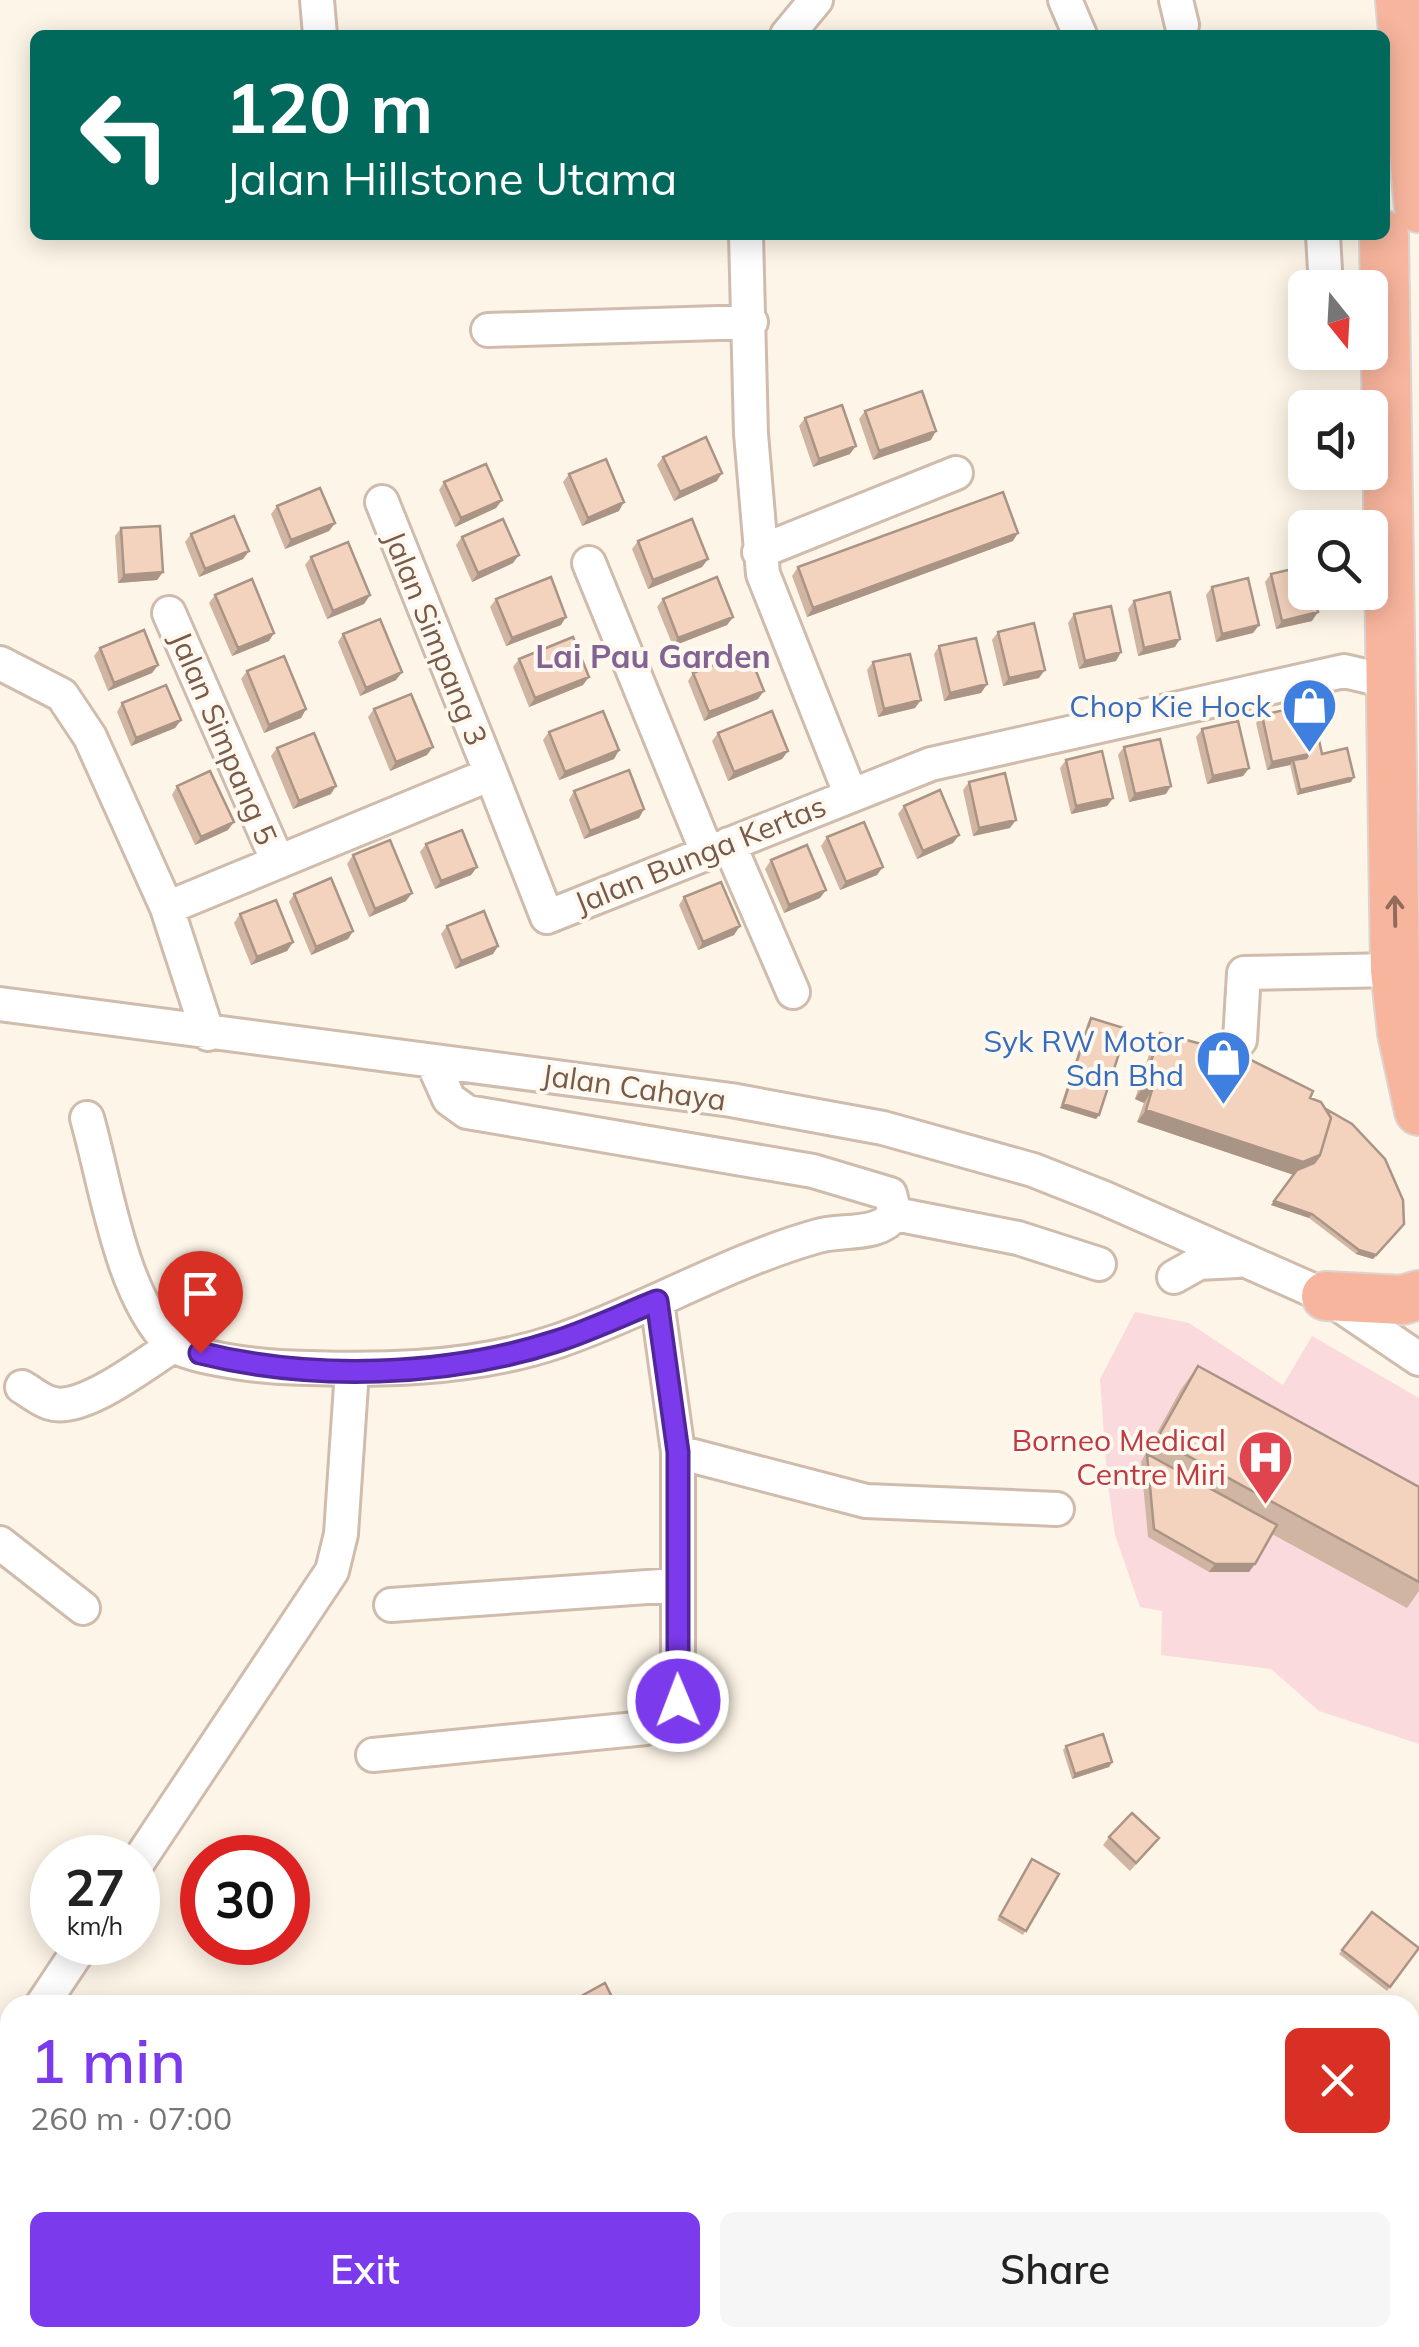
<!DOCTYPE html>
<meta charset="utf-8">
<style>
:root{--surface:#fff;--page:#f6f6f6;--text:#222;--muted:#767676;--accent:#7c3aed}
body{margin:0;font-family:Mulish,sans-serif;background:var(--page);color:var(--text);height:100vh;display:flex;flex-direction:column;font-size:38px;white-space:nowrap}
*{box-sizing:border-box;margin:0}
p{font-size:32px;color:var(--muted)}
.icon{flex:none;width:55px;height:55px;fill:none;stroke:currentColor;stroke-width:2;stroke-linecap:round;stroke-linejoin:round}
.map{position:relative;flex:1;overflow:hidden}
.details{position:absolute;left:0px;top:1995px;width:1420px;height:352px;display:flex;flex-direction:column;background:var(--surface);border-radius:30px 30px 0 0;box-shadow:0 5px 25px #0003}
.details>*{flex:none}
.hud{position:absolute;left:30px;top:30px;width:1360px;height:210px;border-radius:15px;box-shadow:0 5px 25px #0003;background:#00695c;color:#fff;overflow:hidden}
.needle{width:65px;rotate:162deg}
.fabs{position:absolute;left:1288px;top:270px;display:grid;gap:20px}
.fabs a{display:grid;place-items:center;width:100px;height:100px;border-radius:15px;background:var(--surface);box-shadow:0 5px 25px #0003;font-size:50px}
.speed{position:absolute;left:30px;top:1835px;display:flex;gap:20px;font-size:50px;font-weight:700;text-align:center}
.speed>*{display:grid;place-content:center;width:130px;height:130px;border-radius:50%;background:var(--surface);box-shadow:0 5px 25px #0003;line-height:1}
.speed small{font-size:25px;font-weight:400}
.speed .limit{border:15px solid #d22;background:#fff;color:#111}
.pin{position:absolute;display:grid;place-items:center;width:85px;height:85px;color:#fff;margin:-102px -42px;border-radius:50% 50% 50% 0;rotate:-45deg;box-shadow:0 0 10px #0007}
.pin .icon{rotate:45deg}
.me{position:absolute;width:110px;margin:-55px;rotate:359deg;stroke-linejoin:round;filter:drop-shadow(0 0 8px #0008)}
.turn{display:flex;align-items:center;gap:35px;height:210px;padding:0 30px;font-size:45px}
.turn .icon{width:130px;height:130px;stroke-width:2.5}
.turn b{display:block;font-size:70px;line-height:85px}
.round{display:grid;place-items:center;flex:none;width:105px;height:105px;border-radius:15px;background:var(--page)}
.headline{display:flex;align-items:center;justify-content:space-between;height:170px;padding:0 30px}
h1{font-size:60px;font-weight:600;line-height:75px;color:var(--accent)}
.action{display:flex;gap:20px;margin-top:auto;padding:20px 30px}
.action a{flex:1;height:115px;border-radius:15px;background:var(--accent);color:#fff;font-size:40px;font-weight:600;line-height:115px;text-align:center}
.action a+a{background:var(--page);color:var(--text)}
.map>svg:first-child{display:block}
.medical{fill:#fbdade}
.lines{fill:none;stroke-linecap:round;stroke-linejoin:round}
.minor-casing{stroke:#cfbcac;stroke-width:38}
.highway-casing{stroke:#dcd4d0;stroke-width:52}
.minor{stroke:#fff;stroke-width:32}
.highway{stroke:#f8b59d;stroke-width:48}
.wall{fill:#d1b5a3}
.shaded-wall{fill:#aa9485}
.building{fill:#f3d3be;stroke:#aa9485;stroke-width:2.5}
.oneway{stroke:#926c5b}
.route-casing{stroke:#51269a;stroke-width:25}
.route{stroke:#7c3aed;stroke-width:18}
.labels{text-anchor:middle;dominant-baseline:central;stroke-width:8;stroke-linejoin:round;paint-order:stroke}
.street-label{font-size:30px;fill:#785a4a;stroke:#fff8ee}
.shop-label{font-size:30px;fill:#366cbe;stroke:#fff8ee;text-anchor:end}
.health-label{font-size:30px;fill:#be3a42;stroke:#fff8ee;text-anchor:end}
.neighbourhood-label{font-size:32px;font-weight:bold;fill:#836294;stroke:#fff8ee}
</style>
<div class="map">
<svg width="1419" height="2347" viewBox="0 0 1419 2347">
<rect width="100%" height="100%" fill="#fdf5e7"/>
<!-- medical -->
<path class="medical" d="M 1135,1312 L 1189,1323 L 1283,1385 L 1312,1336 L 1419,1398 L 1419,1744 L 1319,1711 L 1271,1669 L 1161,1655 L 1162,1611 L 1140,1607 L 1115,1535 L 1107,1477 L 1100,1379 Z"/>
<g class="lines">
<defs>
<path id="minor" d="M 317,0 L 320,35
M 1065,0 L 1080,35
M 1176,0 L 1182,25
M 787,35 L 816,0
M 746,235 L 751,434 L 763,574 L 850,793
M 1323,235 L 1326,288
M 488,330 L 751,322
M 382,502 L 491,774
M 759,552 L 956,473
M 589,563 L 707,852
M 169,613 L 278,862
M 0,663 L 62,695 L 90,737 L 167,908 L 208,1034
M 729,844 L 793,992
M 167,908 L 491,774 L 547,917 L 931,764 L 1344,671 L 1374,678 L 1390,695
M 0,1004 L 731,1100 L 883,1128 L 1033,1170 L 1104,1198 L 1326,1296 L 1419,1359
M 1240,1040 L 1244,973 L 1395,970
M 432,1061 L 449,1099 L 467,1112 L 813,1171 L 890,1194 L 895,1214
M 87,1118 C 106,1184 120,1293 170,1343 C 185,1357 258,1366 280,1367 C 371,1371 470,1371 558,1341 C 646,1311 728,1261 818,1236 C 842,1229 879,1237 895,1214
M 895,1214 L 1018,1238 L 1099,1264
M 1174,1277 L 1199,1263 L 1237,1261
M 22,1387 C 31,1392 40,1400 50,1403 C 82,1414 145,1363 173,1346
M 678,1452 L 866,1501 L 1057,1509
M 0,1543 L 83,1608
M 391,1605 L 676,1585
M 373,1755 L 646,1728 L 668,1717 L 678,1701 L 678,1452 L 657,1301
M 138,1862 L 332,1571 L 341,1534 L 352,1370
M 42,2005 L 84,1942
M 0,2068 L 10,2053
M 1410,2297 L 1419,2299
M 13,2338 L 29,2347
M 314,2347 L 320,2338
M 464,2347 L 466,2338"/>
<path id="highway" d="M 1400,0 L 1419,208
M 1384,235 L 1395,970 L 1402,1033 L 1419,1111
M 1326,1296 L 1402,1300 L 1419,1295"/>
</defs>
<!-- minor casing -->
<use href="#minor" class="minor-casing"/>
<!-- highway casing -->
<use href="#highway" class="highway-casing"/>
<!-- minor -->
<use href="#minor" class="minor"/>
<!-- highway -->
<use href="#highway" class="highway"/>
</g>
<!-- wall -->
<path class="wall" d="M 865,411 L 931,440 L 873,460 L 859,419 Z
M 805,418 L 850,454 L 813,467 L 799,426 Z
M 663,457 L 717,481 L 674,501 L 657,465 Z
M 569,474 L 619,511 L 582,526 L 563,482 Z
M 444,482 L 502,500 L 496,508 L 455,527 L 439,490 Z
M 277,506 L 335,523 L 329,531 L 285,549 L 271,514 Z
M 121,528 L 163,572 L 157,580 L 118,583 L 115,536 Z
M 191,534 L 249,551 L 243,559 L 199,577 L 185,542 Z
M 462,537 L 513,563 L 472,582 L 456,545 Z
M 638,541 L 708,559 L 702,567 L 648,589 L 632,549 Z
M 1013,541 L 807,617 L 792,576 L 798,567 Z
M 311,557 L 370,595 L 364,604 L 327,619 L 305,565 Z
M 1271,574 L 1312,621 L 1276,629 L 1265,582 Z
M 1212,587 L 1259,625 L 1253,633 L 1216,642 L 1206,595 Z
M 215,595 L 274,633 L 269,641 L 232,656 L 209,603 Z
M 496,599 L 561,625 L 506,646 L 490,607 Z
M 663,599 L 733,617 L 727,625 L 673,646 L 657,607 Z
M 1134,601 L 1175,647 L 1138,656 L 1128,609 Z
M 1074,614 L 1121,652 L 1116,661 L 1079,669 L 1068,623 Z
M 998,632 L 1039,678 L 1003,686 L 992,640 Z
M 343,634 L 402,672 L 396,680 L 360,696 L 338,642 Z
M 939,646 L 987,684 L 981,693 L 944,701 L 934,654 Z
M 100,648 L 158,665 L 152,673 L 108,691 L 94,656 Z
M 519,659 L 583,685 L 529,707 L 513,667 Z
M 873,662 L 915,708 L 878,717 L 867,670 Z
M 247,671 L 306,709 L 301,718 L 264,733 L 241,679 Z
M 693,673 L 758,699 L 704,721 L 688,681 Z
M 122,703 L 181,720 L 175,728 L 131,746 L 117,712 Z
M 374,709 L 427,755 L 390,771 L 368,717 Z
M 1262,715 L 1301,720 L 1322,754 L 1351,782 L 1297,795 L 1290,765 L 1267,770 L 1256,723 Z
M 1202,729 L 1249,768 L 1243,776 L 1207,784 L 1196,737 Z
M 549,732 L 619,750 L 614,759 L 559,780 L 543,740 Z
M 718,733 L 788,751 L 782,759 L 728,781 L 712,741 Z
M 1124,747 L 1166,794 L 1129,802 L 1118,755 Z
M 277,748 L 331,794 L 293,809 L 271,756 Z
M 1066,760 L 1113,798 L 1107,806 L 1071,814 L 1060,768 Z
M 969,782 L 1010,828 L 973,836 L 963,790 Z
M 177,786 L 228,830 L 195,845 L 172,795 Z
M 574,791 L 644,809 L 639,818 L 584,839 L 569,800 Z
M 904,806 L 959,835 L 953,843 L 917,859 L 898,814 Z
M 827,837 L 877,875 L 840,890 L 821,846 Z
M 426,844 L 477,867 L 471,875 L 435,889 L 420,852 Z
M 353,855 L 406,901 L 369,917 L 347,864 Z
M 771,860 L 820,898 L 784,913 L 765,869 Z
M 294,894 L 353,931 L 348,939 L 311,955 L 289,902 Z
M 684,897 L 734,935 L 698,950 L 679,905 Z
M 240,914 L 293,942 L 287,951 L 251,965 L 234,923 Z
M 447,926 L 498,946 L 493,954 L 455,969 L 441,934 Z
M 1091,1018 L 1099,1115 L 1096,1119 L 1060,1108 L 1088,1022 Z
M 1160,1033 L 1310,1098 L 1401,1228 L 1373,1259 L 1356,1254 L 1309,1218 L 1271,1205 L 1294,1175 L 1137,1122 L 1144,1103 L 1135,1099 L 1152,1045 Z
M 1198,1366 L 1419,1487 L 1419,1591 L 1407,1608 L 1272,1534 L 1249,1572 L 1209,1572 L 1148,1537 L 1141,1462 L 1181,1389 Z
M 1066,1746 L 1112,1762 L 1109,1767 L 1072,1779 L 1063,1750 Z
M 1109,1837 L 1153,1846 L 1130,1871 L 1103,1845 Z
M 1032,1859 L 1059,1874 L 1023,1935 L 997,1920 Z
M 1372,1912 L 1419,1948 L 1387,1991 L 1339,1954 Z
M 1419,2097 L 1419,2174 L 1410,2170 L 1410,2113 Z"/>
<!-- shaded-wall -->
<path class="shaded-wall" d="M 936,431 L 931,440 L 873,460 L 879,451 Z
M 856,446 L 850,454 L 813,467 L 819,459 Z
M 722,473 L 717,481 L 674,501 L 680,492 Z
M 502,500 L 496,508 L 455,527 L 461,518 Z
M 624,502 L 619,511 L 582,526 L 588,518 Z
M 335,523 L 329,531 L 285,549 L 291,540 Z
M 1018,533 L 1013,541 L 807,617 L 813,608 Z
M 249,551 L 243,559 L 199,577 L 205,569 Z
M 519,555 L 513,563 L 472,582 L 478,573 Z
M 708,559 L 702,567 L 648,589 L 653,580 Z
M 163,572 L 157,580 L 118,583 L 124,575 Z
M 370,595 L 364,604 L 327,619 L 333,611 Z
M 1318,612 L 1312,621 L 1276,629 L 1282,621 Z
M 566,617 L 561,625 L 506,646 L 512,638 Z
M 733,617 L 727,625 L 673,646 L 678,638 Z
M 1259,625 L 1253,633 L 1216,642 L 1222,634 Z
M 274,633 L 269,641 L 232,656 L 238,648 Z
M 1180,639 L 1175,647 L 1138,656 L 1144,648 Z
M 1121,652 L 1116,661 L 1079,669 L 1085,661 Z
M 158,665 L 152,673 L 108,691 L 114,683 Z
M 1045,670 L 1039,678 L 1003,686 L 1009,678 Z
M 402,672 L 396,680 L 360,696 L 366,688 Z
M 589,677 L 583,685 L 529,707 L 535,698 Z
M 987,684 L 981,693 L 944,701 L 950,693 Z
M 764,691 L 758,699 L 704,721 L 709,712 Z
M 921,700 L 915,708 L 878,717 L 884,709 Z
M 306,709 L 301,718 L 264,733 L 269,725 Z
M 181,720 L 175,728 L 131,746 L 136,738 Z
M 433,747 L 427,755 L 390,771 L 396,762 Z
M 619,750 L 614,759 L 559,780 L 565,772 Z
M 788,751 L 782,759 L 728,781 L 734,772 Z
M 1309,754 L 1303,762 L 1293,760 L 1290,765 L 1267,770 L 1272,762 Z
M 1249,768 L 1243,776 L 1207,784 L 1213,776 Z
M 1354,777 L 1351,782 L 1297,795 L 1300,790 Z
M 336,786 L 331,794 L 293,809 L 299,801 Z
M 1171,786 L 1166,794 L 1129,802 L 1135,794 Z
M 1113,798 L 1107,806 L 1071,814 L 1076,806 Z
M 644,809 L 639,818 L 584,839 L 590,831 Z
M 1016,820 L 1010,828 L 973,836 L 979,828 Z
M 234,822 L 228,830 L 195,845 L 201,837 Z
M 959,835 L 953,843 L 917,859 L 923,851 Z
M 477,867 L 471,875 L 435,889 L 441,881 Z
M 883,867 L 877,875 L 840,890 L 846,882 Z
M 826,890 L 820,898 L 784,913 L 789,905 Z
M 412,893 L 406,901 L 369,917 L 375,909 Z
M 740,926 L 734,935 L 698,950 L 703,942 Z
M 353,931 L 348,939 L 311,955 L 316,947 Z
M 293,942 L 287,951 L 251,965 L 257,957 Z
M 498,946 L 493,954 L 455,969 L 461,961 Z
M 1143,1087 L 1152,1090 L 1144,1103 L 1135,1099 Z
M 1063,1104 L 1099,1115 L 1096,1119 L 1060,1108 Z
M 1146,1110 L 1320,1155 L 1311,1167 L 1294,1175 L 1137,1122 Z
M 1274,1201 L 1312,1214 L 1309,1218 L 1271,1205 Z
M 1401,1228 L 1373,1259 L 1356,1254 L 1359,1250 Z
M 1215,1564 L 1255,1564 L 1249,1572 L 1209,1572 Z
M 1112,1762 L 1109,1767 L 1072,1779 L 1075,1774 Z
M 526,2338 L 544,2338 L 541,2342 Z"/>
<!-- building -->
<path class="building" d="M 922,391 L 936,431 L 879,451 L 865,411 Z
M 842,405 L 856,446 L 819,459 L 805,418 Z
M 706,437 L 722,473 L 680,492 L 663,457 Z
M 606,459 L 624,502 L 588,518 L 569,474 Z
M 486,464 L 502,500 L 461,518 L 444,482 Z
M 320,488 L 335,523 L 291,540 L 277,506 Z
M 1003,492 L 1018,533 L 813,608 L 798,567 Z
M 234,516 L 249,551 L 205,569 L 191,534 Z
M 503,519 L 519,555 L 478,573 L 462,537 Z
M 692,519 L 708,559 L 653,580 L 638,541 Z
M 160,526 L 163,572 L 124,575 L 121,528 Z
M 348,542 L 370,595 L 333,611 L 311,557 Z
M 1305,566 L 1305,592 L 1313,592 L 1318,612 L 1282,621 L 1271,574 Z
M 551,577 L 566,617 L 512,638 L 496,599 Z
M 717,577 L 733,617 L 678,638 L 663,599 Z
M 1248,578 L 1259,625 L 1222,634 L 1212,587 Z
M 252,579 L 274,633 L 238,648 L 215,595 Z
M 1170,592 L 1180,639 L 1144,648 L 1134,601 Z
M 1111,606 L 1121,652 L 1085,661 L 1074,614 Z
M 380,619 L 402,672 L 366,688 L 343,634 Z
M 1034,623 L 1045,670 L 1009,678 L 998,632 Z
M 144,630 L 158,665 L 114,683 L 100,648 Z
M 573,637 L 589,677 L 535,698 L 519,659 Z
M 976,638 L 987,684 L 950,693 L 939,646 Z
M 748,651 L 764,691 L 709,712 L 693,673 Z
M 910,654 L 921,700 L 884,709 L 873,662 Z
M 284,656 L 306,709 L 269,725 L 247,671 Z
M 166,685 L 181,720 L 136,738 L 122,703 Z
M 411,694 L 433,747 L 396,762 L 374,709 Z
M 1298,707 L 1309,754 L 1272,762 L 1262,715 Z
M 603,711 L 619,750 L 565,772 L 549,732 Z
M 772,711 L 788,751 L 734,772 L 718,733 Z
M 1314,717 L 1322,754 L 1347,748 L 1354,777 L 1300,790 L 1293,760 L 1306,758 L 1309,754 L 1301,720 Z
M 1238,721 L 1249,768 L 1213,776 L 1202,729 Z
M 314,733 L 336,786 L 299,801 L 277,748 Z
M 1160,739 L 1171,786 L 1135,794 L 1124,747 Z
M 1102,751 L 1113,798 L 1076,806 L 1066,760 Z
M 629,770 L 644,809 L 590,831 L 574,791 Z
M 210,771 L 234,822 L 201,837 L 177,786 Z
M 1005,773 L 1016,820 L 979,828 L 969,782 Z
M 940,790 L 959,835 L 923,851 L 904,806 Z
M 864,822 L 883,867 L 846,882 L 827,837 Z
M 462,830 L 477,867 L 441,881 L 426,844 Z
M 390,840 L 412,893 L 375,909 L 353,855 Z
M 807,845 L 826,890 L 789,905 L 771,860 Z
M 331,878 L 353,931 L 316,947 L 294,894 Z
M 721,882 L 740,926 L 703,942 L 684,897 Z
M 276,900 L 293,942 L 257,957 L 240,914 Z
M 484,911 L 498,946 L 461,961 L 447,926 Z
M 1091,1018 L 1127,1029 L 1099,1115 L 1063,1104 Z
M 1160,1033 L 1239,1054 L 1313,1091 L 1310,1098 L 1321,1102 L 1331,1118 L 1320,1155 L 1303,1162 L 1146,1110 L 1152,1090 L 1143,1087 Z
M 1326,1109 L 1352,1124 L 1385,1159 L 1403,1200 L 1404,1224 L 1376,1255 L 1359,1250 L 1312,1214 L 1274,1201 L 1297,1170 L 1314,1163 L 1320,1155 L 1331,1118 Z
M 1198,1366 L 1419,1487 L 1419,1582 L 1157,1439 Z
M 1147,1454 L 1277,1525 L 1255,1564 L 1215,1564 L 1154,1529 Z
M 1103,1734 L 1112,1762 L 1075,1774 L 1066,1746 Z
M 1132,1813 L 1159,1838 L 1136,1863 L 1109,1837 Z
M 1032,1859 L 1059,1874 L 1026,1931 L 1000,1916 Z
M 1372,1912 L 1419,1948 L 1390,1987 L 1342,1950 Z
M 605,1983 L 616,2005 L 565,2005 Z
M 1419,2098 L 1419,2169 L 1410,2164 L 1410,2114 Z
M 578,2338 L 614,2343 L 614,2347 L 576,2347 Z
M 1027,2338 L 1068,2338 L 1066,2347 L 1030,2347 L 1032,2339 Z
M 1085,2338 L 1130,2338 L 1127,2347 L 1082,2347 Z
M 1196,2338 L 1299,2338 L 1296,2347 L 1274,2343 L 1273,2347 L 1193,2347 Z"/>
<!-- one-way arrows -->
<defs><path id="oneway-shaft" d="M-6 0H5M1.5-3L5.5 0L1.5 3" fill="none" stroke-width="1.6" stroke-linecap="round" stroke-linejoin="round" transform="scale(2.5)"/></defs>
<use class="oneway" href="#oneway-shaft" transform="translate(1395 911) rotate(-91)"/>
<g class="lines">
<defs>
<path id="route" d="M 200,1353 C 311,1381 447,1377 557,1341 C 591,1330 624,1314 657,1301 L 678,1452 L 678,1701"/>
</defs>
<!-- route casing -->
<use href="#route" class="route-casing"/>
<!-- route -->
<use href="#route" class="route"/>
</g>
<!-- icons -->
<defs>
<symbol id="shop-pin" viewBox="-11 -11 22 30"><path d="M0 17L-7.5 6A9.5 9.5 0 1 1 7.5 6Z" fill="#3f7fe0" stroke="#fff8ee"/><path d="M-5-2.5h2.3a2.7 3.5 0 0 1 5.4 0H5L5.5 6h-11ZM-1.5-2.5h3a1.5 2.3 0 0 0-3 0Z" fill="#fff"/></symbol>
<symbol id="hospital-pin" viewBox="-11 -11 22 30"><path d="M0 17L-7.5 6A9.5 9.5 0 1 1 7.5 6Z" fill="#e0444e" stroke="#fff8ee"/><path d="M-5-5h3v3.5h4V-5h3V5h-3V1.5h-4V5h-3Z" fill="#fff"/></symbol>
</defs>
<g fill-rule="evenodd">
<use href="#shop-pin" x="1278" y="674" width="63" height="86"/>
<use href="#shop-pin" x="1192" y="1026" width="63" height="86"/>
<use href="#hospital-pin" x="1234" y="1426" width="63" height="86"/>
</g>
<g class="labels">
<!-- street labels -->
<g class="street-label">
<text transform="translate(436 638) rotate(68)">Jalan Simpang 3</text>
<text transform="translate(224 738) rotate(67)">Jalan Simpang 5</text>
<text transform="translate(700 854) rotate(-22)">Jalan Bunga Kertas</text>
<text transform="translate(634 1087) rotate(8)">Jalan Cahaya</text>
</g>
<!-- shop labels -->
<g class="shop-label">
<text x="1271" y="706">Chop Kie Hock</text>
<text x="1184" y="1041">Syk RW Motor<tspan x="1184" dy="34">Sdn Bhd</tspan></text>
</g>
<!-- health labels -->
<g class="health-label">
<text x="1226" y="1440">Borneo Medical<tspan x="1226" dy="34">Centre Miri</tspan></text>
</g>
<!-- neighbourhood labels -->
<g class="neighbourhood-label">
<text x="653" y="656">Lai Pau Garden</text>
</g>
</g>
</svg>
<div class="fabs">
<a><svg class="needle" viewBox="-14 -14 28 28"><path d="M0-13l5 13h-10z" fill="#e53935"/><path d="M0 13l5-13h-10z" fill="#767676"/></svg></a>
<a><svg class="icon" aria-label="sound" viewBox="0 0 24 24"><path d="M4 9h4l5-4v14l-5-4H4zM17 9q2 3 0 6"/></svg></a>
<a><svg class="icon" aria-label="search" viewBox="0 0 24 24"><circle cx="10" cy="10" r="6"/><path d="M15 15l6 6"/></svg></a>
</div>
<div class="speed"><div>27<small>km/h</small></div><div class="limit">30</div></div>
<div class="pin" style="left:200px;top:1353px;background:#d93025"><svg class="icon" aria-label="arrive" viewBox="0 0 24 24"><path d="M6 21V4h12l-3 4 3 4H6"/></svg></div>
<svg class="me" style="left:678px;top:1701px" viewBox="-20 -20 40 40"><circle r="17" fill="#7c3aed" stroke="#fff" stroke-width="3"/><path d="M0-11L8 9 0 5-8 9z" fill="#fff"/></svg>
<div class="hud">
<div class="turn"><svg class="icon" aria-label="left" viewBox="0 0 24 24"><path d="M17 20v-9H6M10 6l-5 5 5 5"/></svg><div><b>120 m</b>Jalan Hillstone Utama</div></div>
</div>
<section class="details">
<div class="headline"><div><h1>1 min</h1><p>260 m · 07:00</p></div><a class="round" style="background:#d93025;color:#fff"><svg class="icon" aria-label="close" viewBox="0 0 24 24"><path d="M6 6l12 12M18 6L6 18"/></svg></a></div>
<div class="action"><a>Exit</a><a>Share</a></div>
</section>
</div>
